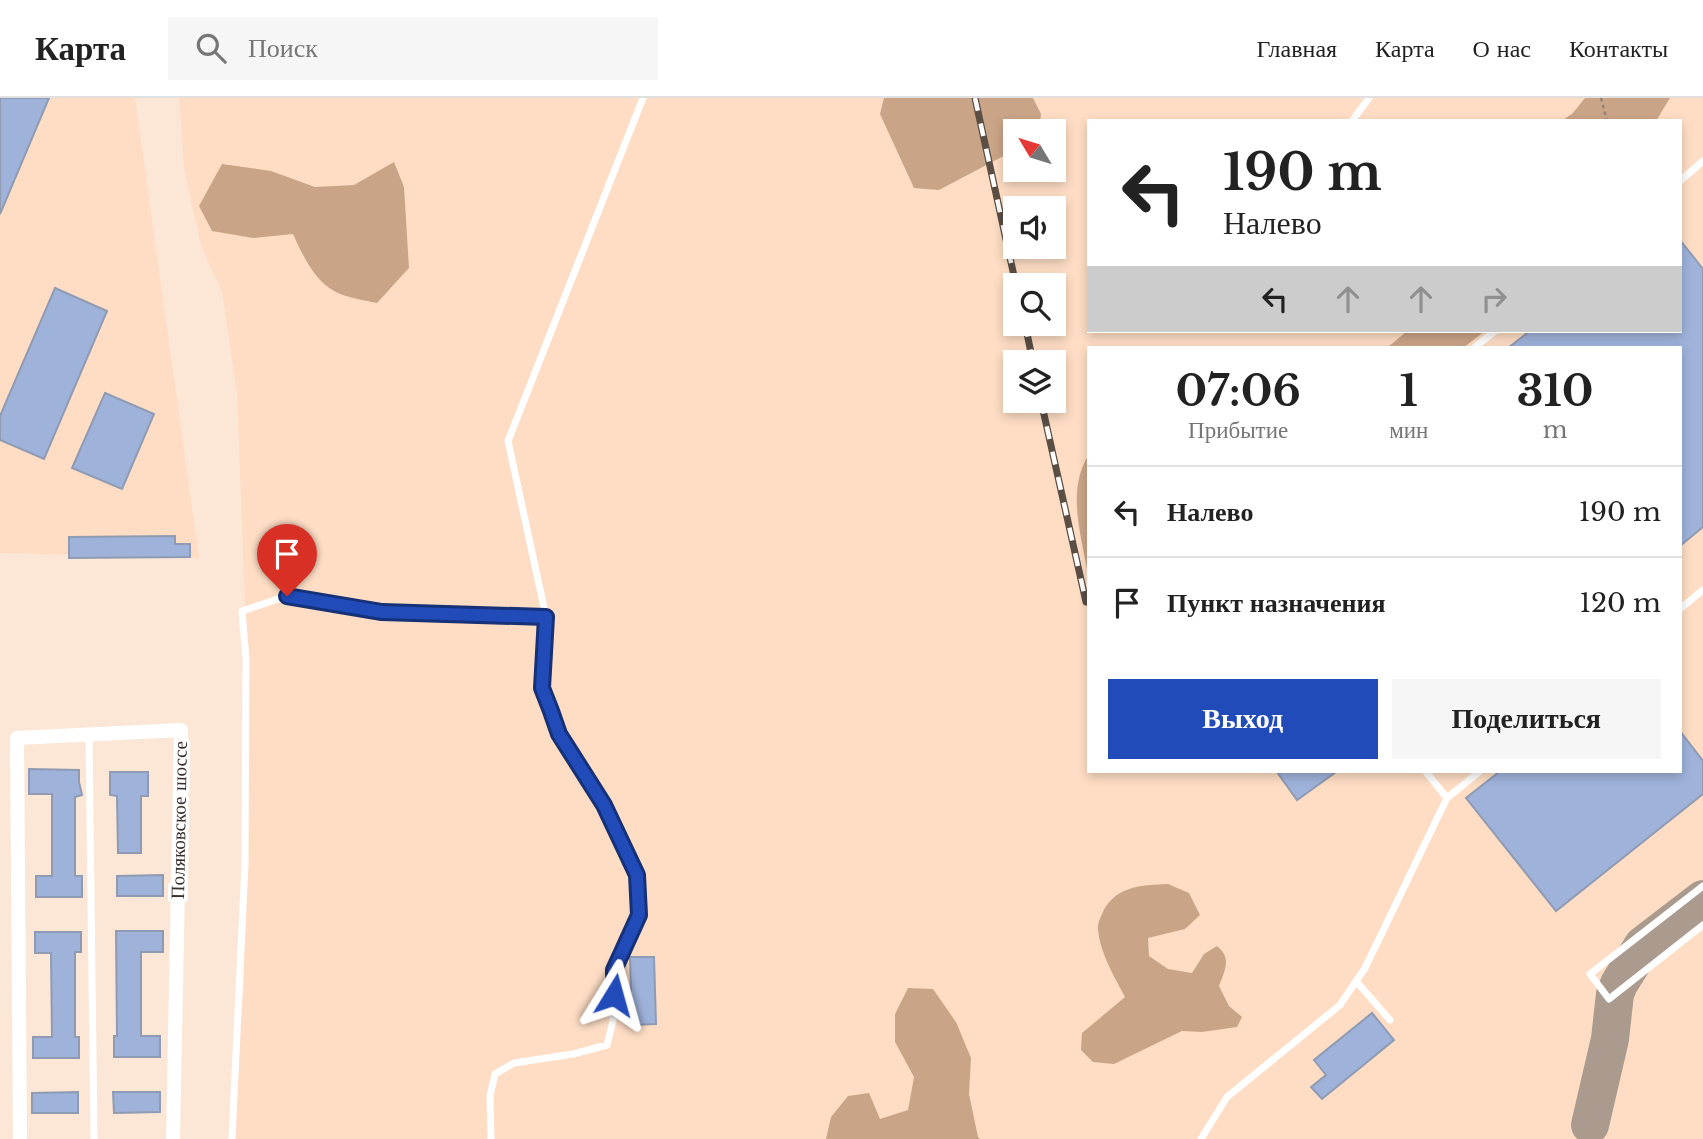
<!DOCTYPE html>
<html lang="ru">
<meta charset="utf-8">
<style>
:root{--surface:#fff;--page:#f6f6f6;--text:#222;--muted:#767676;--line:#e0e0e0;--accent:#214bb9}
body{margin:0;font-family:"Libre Baskerville",serif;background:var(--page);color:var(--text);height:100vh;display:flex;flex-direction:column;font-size:26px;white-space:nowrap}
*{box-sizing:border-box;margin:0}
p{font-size:23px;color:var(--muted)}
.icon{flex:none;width:38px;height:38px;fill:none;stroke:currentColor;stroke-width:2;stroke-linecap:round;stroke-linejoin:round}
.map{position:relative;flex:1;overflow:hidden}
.side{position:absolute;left:1087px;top:248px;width:595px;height:427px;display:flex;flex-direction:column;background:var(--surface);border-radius:0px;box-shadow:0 4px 10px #0003}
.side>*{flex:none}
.hud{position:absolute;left:1087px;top:21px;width:595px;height:214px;border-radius:0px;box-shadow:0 4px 10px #0003;background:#fff;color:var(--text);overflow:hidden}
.needle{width:46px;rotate:308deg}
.tools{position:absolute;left:1003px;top:21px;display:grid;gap:14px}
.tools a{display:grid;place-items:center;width:63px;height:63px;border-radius:0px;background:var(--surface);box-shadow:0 4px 10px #0003;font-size:35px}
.pin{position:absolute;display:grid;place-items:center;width:60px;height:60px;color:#fff;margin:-72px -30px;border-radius:50% 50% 50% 0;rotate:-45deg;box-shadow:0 0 7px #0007}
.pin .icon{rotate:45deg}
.me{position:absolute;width:77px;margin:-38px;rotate:8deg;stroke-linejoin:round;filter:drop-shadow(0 0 5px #0008)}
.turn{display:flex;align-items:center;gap:24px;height:147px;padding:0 21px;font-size:32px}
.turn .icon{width:91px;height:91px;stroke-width:2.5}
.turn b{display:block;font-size:49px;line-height:60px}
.lanes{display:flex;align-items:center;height:66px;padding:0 21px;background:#0003;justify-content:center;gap:35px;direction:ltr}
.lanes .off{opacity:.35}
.eta{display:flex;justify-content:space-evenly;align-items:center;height:119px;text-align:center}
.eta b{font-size:42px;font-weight:700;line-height:49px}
.cta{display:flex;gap:14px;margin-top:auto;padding:14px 21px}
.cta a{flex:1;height:80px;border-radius:0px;background:var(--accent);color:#fff;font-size:28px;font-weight:700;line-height:80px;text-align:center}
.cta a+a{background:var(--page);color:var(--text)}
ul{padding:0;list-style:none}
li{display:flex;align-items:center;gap:21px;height:91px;padding:0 21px;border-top:2px solid var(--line)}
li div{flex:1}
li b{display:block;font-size:26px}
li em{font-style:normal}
header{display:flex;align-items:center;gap:42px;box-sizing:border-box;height:98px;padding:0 35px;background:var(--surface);border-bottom:2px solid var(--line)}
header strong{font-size:33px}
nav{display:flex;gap:38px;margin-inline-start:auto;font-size:24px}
.search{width:490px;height:63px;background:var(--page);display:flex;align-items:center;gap:18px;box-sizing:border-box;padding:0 24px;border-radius:0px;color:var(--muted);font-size:26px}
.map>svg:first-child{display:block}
.built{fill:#feddc4;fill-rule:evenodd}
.forest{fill:#caa487}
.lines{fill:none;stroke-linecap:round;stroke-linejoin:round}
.taxiway{stroke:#ab9a8e;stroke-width:38}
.building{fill:#9fb2da;stroke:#8e9bb3;stroke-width:2}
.path{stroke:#928378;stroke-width:2.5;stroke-dasharray:3.5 3.5;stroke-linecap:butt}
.lane{stroke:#fff;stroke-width:7}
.street{stroke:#fff;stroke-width:14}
.rail-casing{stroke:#5a4e45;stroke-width:7}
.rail{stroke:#fff;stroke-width:4.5;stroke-dasharray:13;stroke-linecap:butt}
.route-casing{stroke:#153178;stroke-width:18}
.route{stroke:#214bb9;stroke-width:12}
.labels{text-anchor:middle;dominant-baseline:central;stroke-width:7;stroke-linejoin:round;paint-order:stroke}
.street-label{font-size:19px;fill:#382e27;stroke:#fff}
</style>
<header>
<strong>Карта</strong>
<div class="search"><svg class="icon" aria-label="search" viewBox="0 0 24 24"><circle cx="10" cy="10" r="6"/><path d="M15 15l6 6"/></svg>Поиск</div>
<nav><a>Главная</a><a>Карта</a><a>О нас</a><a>Контакты</a></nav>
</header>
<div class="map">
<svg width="1703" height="1041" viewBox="0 0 1703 1041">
<rect width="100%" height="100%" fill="#fce7d7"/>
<!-- built -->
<path class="built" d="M 0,0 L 135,0 L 199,460 L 0,455 Z
M 179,0 L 1703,0 L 1703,1041 L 229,1041 L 244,887 L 245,508 L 237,294 L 222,194 L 201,148 L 184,70 ZM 1088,23 L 1680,23 L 1680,233 L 1088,233 ZM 1015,33 L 1054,33 L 1054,72 L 1015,72 ZM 1015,110 L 1054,110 L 1054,149 L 1015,149 ZM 1015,187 L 1054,187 L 1054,226 L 1015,226 ZM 1088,250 L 1680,250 L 1680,674 L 1088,674 ZM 1015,264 L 1054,264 L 1054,303 L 1015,303 Z"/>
<!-- forest -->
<path class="forest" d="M 884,0 L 1033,0 L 1041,16 L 1039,33 L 1015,33 L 1015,52 L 939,92 L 914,90 L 880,16 Z
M 1585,0 L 1670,0 L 1656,23 L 1561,23 L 1572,16 Z
M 394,64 L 404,89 L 409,170 L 377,205 C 363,202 347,200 334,193 C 314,182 302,156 293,136 L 253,140 L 212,133 L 199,108 L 222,66 L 271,73 L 315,89 L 354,87 Z
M 1407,233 L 1485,233 L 1463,250 L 1387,250 Z
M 1088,358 L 1088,477 C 1082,439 1066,394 1088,358 Z
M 1168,786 L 1189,795 L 1200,817 L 1185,831 L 1148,840 L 1149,858 L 1168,871 L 1192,875 L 1204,856 L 1217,848 C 1232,860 1225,872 1219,888 L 1229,908 L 1242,919 L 1237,929 L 1202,934 L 1182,933 L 1114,966 L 1093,964 L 1081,952 L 1082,935 L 1125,899 C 1114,878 1100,855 1098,832 C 1097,826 1100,821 1102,816 C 1114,788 1141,787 1168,786 Z
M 908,890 L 933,891 L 956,924 L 971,960 L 969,996 L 978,1039 L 980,1041 L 826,1041 L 831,1019 L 848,998 L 869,995 L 880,1021 L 908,1012 L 914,979 L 895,944 L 895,916 Z"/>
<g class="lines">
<!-- taxiway -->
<path class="taxiway" d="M 1590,1027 L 1610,941 L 1615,896 L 1619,886 L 1643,847 L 1703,801"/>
</g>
<!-- building -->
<path class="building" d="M 0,0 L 49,0 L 0,116 Z
M 1680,142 L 1703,171 L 1703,429 L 1680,448 L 1680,250 L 1508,250 L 1530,233 L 1680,233 Z
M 55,190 L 107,213 L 44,361 L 0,342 L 0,318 Z
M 105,295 L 154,316 L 122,391 L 72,370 Z
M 175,438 L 175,446 L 190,446 L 190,459 L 69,460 L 69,439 Z
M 1680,633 L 1703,663 L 1703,696 L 1556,813 L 1466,700 L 1499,674 L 1680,674 Z
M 29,671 L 79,672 L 79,684 L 82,697 L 75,699 L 75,778 L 82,778 L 82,799 L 36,799 L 36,778 L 52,778 L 52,696 L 29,696 Z
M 110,674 L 148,674 L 148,698 L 141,698 L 141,755 L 118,755 L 117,698 L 110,697 Z
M 1277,674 L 1336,674 L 1297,702 Z
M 163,777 L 163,798 L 117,798 L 117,778 Z
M 116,833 L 163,833 L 163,854 L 141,854 L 141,938 L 160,938 L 160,959 L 114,959 L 114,938 L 117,938 Z
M 35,834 L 81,834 L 81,854 L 75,854 L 75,939 L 79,939 L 79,960 L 33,960 L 33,939 L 52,939 L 51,855 L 35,855 Z
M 630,859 L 654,859 L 656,926 L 632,927 Z
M 1372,915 L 1394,942 L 1322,1001 L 1311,989 L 1326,977 L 1314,962 Z
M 78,994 L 78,1015 L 32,1015 L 32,995 Z
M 113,994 L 160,994 L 160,1014 L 114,1015 Z"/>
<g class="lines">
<!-- path -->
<path class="path" d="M 1601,0 L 1607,23"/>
<!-- lane -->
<path class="lane" d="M 1352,23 L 1369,0
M 1680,83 L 1703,63
M 1474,250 L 1495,233
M 1680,511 L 1703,492
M 89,637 L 94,1041
M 1426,674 L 1447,700
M 1703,788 L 1590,876 L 1609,901 L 1703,827
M 1356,883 L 1390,922
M 232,1041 L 245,767 L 246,561 L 242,513 L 287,498 L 382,514 L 546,519
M 491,1041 L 490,998 L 495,976 L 514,965 L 573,956 L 607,947 L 613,923 L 614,872 L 639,817 L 637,777 L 604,707 L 559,636 L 542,590 L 546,519 L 508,343 L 643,0
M 1201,1041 L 1227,999 L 1340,907 L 1365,870 L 1447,700 L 1479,674"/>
<!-- street -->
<path class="street" d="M 20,1041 L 17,640 L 181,632 L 173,1041"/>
<defs>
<path id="rail" d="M 975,0 L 1016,187
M 1025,226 L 1033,264
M 1041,303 L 1086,504"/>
</defs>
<!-- rail casing -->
<use href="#rail" class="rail-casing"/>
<!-- rail -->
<use href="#rail" class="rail"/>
</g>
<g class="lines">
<defs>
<path id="route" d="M 287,498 L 382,514 L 546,519 L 542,590 L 551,613 L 559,636 L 604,707 L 637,777 L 639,817 L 614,872 L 614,897"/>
</defs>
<!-- route casing -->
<use href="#route" class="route-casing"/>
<!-- route -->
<use href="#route" class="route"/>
</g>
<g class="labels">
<!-- street labels -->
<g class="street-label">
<text transform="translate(179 722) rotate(-89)">Поляковское шоссе</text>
</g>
</g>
</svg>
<div class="tools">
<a><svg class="needle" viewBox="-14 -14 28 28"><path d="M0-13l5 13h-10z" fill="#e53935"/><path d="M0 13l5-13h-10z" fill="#767676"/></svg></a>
<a><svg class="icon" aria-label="sound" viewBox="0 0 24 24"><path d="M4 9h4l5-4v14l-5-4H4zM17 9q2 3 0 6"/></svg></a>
<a><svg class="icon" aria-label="search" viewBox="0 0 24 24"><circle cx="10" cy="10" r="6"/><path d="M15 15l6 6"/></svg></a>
<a><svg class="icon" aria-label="layers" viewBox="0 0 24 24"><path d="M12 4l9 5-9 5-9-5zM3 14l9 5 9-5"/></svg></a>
</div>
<div class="pin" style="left:287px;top:498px;background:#d93025"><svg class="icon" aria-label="arrive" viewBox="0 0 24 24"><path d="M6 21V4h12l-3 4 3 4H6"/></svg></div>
<svg class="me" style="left:614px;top:897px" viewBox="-20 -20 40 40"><path d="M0-17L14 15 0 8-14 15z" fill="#214bb9" stroke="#fff" stroke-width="4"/></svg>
<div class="hud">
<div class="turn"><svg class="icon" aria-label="left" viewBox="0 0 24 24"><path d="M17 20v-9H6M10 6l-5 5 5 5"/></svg><div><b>190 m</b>Налево</div></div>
<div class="lanes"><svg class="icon" aria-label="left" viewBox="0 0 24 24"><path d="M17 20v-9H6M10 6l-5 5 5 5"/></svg><svg class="icon off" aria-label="ahead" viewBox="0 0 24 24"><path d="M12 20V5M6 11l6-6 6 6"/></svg><svg class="icon off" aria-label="ahead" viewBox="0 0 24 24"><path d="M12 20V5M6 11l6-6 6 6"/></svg><svg class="icon off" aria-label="right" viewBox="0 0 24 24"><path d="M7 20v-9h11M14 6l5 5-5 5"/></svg></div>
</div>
<section class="side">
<div class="eta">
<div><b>07:06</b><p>Прибытие</p></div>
<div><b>1</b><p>мин</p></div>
<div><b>310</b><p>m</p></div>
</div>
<ul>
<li><svg class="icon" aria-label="left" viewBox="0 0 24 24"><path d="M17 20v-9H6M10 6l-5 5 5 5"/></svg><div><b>Налево</b></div><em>190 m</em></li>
<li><svg class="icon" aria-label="arrive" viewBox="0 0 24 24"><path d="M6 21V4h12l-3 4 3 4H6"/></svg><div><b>Пункт назначения</b></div><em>120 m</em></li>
</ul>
<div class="cta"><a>Выход</a><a>Поделиться</a></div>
</section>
</div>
